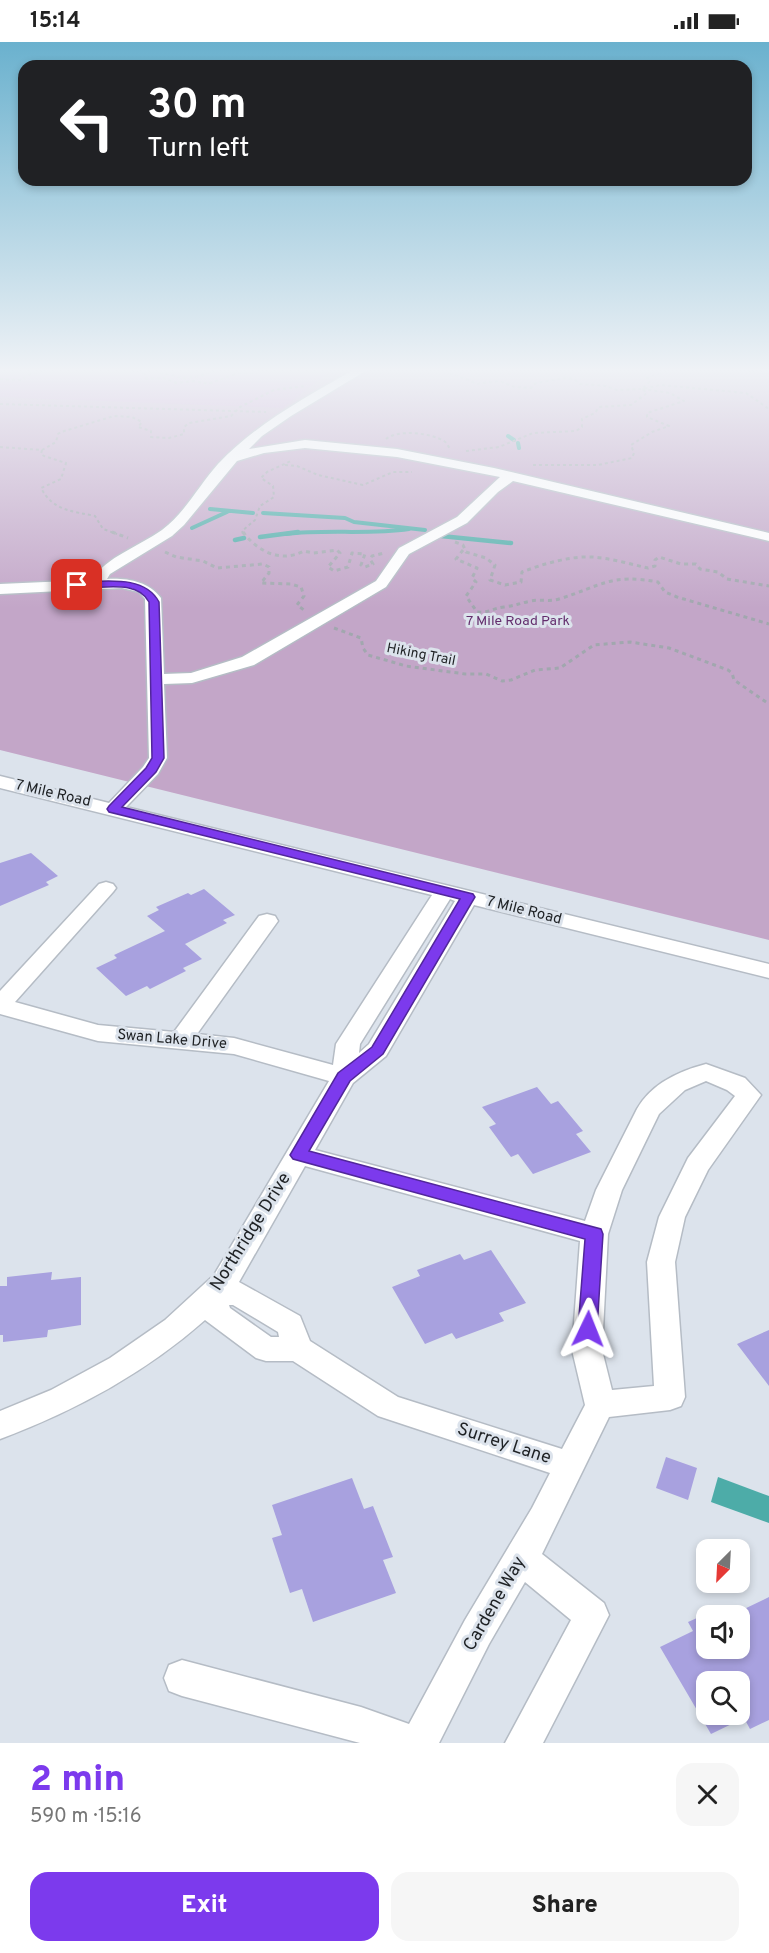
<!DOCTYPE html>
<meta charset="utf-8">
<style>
:root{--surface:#fff;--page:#f6f6f6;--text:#222;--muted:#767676;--accent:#7c3aed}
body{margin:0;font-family:Overpass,sans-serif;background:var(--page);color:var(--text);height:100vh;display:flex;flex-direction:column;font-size:22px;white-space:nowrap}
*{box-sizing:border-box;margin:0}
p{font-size:20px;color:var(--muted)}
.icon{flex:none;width:33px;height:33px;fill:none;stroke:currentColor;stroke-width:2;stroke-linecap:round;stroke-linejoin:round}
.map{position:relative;height:1701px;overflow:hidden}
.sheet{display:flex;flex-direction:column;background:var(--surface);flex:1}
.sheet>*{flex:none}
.banner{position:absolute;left:18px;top:18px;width:734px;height:126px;border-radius:18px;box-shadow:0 3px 9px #0003;background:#202124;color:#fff;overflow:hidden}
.needle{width:39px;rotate:204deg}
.tools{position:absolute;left:696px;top:1497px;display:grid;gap:12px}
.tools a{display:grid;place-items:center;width:54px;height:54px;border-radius:12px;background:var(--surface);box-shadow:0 3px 9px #0003;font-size:30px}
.pin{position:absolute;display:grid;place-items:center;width:51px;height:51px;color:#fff;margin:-26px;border-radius:12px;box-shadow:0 3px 9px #0006}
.me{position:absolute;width:66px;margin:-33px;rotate:2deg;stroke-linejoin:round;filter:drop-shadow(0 0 4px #0008)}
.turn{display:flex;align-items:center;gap:21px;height:126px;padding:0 30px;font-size:27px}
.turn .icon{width:78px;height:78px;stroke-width:2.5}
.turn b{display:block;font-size:42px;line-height:51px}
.round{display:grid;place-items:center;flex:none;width:63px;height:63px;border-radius:18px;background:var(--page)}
.summary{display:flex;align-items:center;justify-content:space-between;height:102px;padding:0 30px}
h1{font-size:36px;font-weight:800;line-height:45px;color:var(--accent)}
.button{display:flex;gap:12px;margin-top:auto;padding:12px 30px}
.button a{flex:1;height:69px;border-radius:18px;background:var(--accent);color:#fff;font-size:24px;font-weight:800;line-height:69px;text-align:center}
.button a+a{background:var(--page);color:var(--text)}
.status{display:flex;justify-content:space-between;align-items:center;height:42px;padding:0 30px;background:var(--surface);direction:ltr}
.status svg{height:16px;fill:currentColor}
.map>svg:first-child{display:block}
.green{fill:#c3a6c8}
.forest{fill:#c79acf}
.water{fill:#4daca8}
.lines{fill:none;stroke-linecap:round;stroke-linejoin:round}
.stream-far1{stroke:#4daca8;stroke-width:4}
.stream{stroke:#4daca8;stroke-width:4.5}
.building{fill:#a8a1df;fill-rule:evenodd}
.minor-casing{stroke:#b5bcc5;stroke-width:3}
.path-far1{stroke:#a1a7ae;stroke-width:2;stroke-dasharray:3 3;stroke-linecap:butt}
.path{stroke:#a1a7ae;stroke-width:3;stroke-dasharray:4 4;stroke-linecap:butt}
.minor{fill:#fff;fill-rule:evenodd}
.route{fill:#7c3aed;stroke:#51269a;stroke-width:1.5}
.labels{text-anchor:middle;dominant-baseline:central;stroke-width:6;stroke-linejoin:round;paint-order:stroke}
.far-park-label{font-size:14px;fill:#632d6d;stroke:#dce3ec}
.far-street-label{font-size:14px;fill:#1e2124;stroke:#dce3ec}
.street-label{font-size:15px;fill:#1e2124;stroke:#dce3ec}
.near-street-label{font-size:18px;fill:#1e2124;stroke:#dce3ec}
</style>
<div class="status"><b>15:14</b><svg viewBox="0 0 49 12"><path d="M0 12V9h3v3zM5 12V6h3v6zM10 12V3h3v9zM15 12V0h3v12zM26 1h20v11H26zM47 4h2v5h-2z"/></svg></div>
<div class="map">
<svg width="769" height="1701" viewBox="0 0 769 1701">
<rect width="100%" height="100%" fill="#dce3ec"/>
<!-- green -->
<path class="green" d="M 0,328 L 769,328 L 769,898 L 0,708 Z"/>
<!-- forest -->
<path class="forest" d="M 0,328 L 332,328 L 283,366 L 0,355 Z"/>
<!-- water -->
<path class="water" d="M 718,1435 L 769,1454 L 769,1481 L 711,1460 Z"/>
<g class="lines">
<!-- stream-far1 -->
<path class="stream-far1" d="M 508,394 L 514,398
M 518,401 L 519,406
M 210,467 L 253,471
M 263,471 L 345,476 L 354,480 L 425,488
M 192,486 L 227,470
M 286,492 C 327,487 368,493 409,487"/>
<!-- stream -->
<path class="stream" d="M 441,494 L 511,501
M 260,495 L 298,490
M 235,498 L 244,496"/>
</g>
<!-- building -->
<path class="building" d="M 31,811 L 58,834 L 46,840 L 49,843 L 0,864 L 0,821 Z
M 204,847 L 235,873 L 223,878 L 227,881 L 185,902 L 202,917 L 183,926 L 186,929 L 150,947 L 147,944 L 126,954 L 96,926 L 117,916 L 114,913 L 165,889 L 147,874 L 159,868 L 156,865 L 188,851 L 191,853 Z
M 537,1045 L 551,1062 L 558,1059 L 583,1089 L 576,1092 L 591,1110 L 533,1132 L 518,1112 L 511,1115 L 489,1085 L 496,1082 L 482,1065 Z
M 491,1208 L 526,1261 L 499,1271 L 504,1279 L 456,1297 L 452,1291 L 425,1302 L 392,1245 L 420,1234 L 417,1228 L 460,1212 L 464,1218 Z
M 52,1230 L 51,1238 L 81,1235 L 81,1283 L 48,1288 L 47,1295 L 3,1300 L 3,1293 L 0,1293 L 0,1244 L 7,1244 L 7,1235 Z
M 769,1288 L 769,1344 L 737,1302 Z
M 666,1415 L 697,1426 L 688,1458 L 656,1446 Z
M 352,1436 L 364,1467 L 373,1464 L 393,1515 L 383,1518 L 396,1551 L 313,1580 L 302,1547 L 290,1551 L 272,1496 L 282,1493 L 272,1463 Z
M 769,1555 L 769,1678 L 750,1687 L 744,1676 L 711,1692 L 660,1605 L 693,1589 L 688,1580 L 706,1572 L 706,1606 L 740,1606 L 740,1569 ZM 706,1640 L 740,1640 L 741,1672 L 706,1672 Z"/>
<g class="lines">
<defs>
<path id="minor" d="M 353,328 L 367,328 L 291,374 L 262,394 L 249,407 L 305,398 L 397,407 L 494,426 L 769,491 L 769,499 L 513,439 L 498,450 L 467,481 L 409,512 L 386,545 L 254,623 L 192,641 L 164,642 L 167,716 L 158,732 L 126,765 L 769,922 L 769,936 L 474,863 L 386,1014 L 353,1041 L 315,1108 L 585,1179 L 596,1148 L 637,1067 C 651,1042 679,1029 706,1022 L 745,1036 L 761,1053 L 708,1128 L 685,1175 L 675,1220 L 685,1355 L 681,1364 L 670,1368 L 609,1375 L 542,1512 L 604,1561 L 609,1573 L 543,1701 L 505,1701 L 571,1578 L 525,1540 L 489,1602 L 439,1701 L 360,1701 L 182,1654 L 169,1649 L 164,1636 L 169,1623 L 182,1618 L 361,1665 L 409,1682 L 465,1578 L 532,1466 L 550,1431 L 378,1374 L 293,1319 L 266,1319 L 256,1316 L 205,1278 C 145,1331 75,1369 0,1397 L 0,1369 L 51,1348 L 110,1316 L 165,1278 L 214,1233 L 329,1039 L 234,1012 L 98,999 L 0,972 L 0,949 L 99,842 L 106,840 L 113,842 L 116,846 L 113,850 L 15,960 L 98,983 L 174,990 L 259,874 L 267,872 L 275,874 L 278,879 L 197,992 L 234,996 L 333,1023 L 336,1002 L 432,853 L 0,746 L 0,734 L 109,761 L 143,725 L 149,716 L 145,557 L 139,550 L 122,546 L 0,552 L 0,542 L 91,538 C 108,514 138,505 162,488 C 185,471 199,443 218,422 C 257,381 305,356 353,328 ZM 305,406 L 397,415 L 500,435 L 457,475 L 399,506 L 376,539 L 242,615 L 191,631 L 164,632 L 161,556 C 148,539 127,536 107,537 L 110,532 L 172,494 L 184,483 L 237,419 L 264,411 ZM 450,857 L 455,859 L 369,1002 L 359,1011 L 360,1002 ZM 706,1039 L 727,1048 L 735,1054 L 688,1116 L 659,1175 L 647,1220 L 654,1344 L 612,1348 L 602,1308 L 608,1192 L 622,1148 L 659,1072 L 685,1048 ZM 305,1124 L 580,1199 L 572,1308 L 585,1363 L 562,1407 L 398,1355 L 310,1299 L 300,1274 L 239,1240 ZM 229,1263 L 233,1263 L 278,1290 L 279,1295 L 271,1295 L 230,1266 Z"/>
</defs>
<!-- minor casing -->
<use href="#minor" class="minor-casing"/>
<!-- path-far1 -->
<path class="path-far1" d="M 125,328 L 144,331 L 147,337 L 165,336 L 176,341 L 194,339 L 208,342 L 238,331 L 255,331 L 262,328
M 148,328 L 183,336 L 200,334 L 212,329 L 232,328
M 444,328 C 454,335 466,335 476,342 L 499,339 L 515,345 L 531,346 L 536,341 L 565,336 L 574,337 L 580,342 L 606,344 L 617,348 L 641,347
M 741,328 L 769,331
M 0,337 L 22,338 L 26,334 L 44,328
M 0,362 L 266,370
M 386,397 C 398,387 431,391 444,399 C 447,401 448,404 450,407
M 0,405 L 42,408 L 56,400 L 58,392 L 61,390 L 114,374 L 132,375 L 142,380 L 138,385 L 151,389 L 151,395 L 169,396 L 184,392 L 184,385 L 189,381 L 231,374 L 240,365 L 274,348 L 305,344
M 42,408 L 41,412 L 44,414 L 66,421 L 61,437 L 41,446 C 53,469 72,469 95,474 L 103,487 L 117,492
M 466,409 L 499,405 L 533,391 L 576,389 L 582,385 L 582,377 L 595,371 L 599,365 L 631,363 L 647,351 L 642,347 L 649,340 L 647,336 L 668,328
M 285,423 L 297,424 L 318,433 L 363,443 L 393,430 L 412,430
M 533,423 L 598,423 L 632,416 L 634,411 L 631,403 L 652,390 L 669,384 L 647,375 L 647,371 L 684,359 L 670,351 L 642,347 L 661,343 L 746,351 L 769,367
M 243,492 L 242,489 L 255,478 L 260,464 L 274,455 L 273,444 L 261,436 L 267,430 L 291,419"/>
<!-- path -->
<path class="path" d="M 112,490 L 128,496
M 243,490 C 258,510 281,521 304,509 L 313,511 L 337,508 L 340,511 L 328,525 L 334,529 L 348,525 L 352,511 L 365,512 L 361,523 L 365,525 L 373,522 L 370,517 L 372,514 L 384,511
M 455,500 L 463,503 L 466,510 L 486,516 L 495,523 L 490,538 L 505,543 L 521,540 L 522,530 C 543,522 569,514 592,515 C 610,516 630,522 648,526 L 655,524 L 655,518 L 659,515 L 681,522 L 696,522 L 700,527 L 718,530 L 727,537 L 769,544
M 463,508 L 456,517 L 477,526 L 472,536 L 476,540 L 466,554 L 477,570 C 490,571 493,566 504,565 C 514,564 521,561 531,559 C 540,557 550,560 559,557 C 601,544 611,531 658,540 L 665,550 L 677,555 L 769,582
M 165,510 L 176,515 L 203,519 L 217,526 L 263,522 L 269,525 L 269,531 L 261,541 L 291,542 L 301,545 L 304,554 L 297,563 L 304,568
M 334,586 L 361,596 L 363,606 L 368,613 L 406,624 L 465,632 L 486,632 L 502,639 L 511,638 L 535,628 L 560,626 L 594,603 L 630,600 L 669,606 L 728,628 L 732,631 L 734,638 L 769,662"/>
<!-- minor -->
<use href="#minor" class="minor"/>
</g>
<!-- sky -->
<linearGradient id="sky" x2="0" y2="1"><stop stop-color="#6ab1ce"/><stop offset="0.58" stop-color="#eff2f6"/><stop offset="1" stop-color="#eff2f6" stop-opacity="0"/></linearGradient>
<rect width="769" height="566" fill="url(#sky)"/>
<!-- route -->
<path class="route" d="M 77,540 C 104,540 144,532 159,560 L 164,716 L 156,730 L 122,765 L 473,852 L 475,855 L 383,1012 L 350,1039 L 309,1109 L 601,1187 L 603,1192 L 597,1287 L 595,1293 L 588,1295 L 581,1293 L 578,1287 L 585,1197 L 293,1117 L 290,1113 L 338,1031 L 372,1005 L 460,857 L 109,770 L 107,767 L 109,764 L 146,726 L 152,716 L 149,560 C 136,535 96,549 73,545 L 73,541 Z"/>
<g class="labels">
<!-- far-park labels -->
<g class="far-park-label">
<text x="518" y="579">7 Mile Road Park</text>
</g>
<!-- far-street labels -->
<g class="far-street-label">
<text transform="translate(421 613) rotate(11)">Hiking Trail</text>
</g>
<!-- street labels -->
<g class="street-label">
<text transform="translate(53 752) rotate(13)">7 Mile Road</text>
<text transform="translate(524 869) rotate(14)">7 Mile Road</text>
<text transform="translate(172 998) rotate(5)">Swan Lake Drive</text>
</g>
<!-- near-street labels -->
<g class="near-street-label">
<text transform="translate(251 1190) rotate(-58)">Northridge Drive</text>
<text transform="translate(504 1402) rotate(18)">Surrey Lane</text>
<text transform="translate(495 1562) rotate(-60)">Cardene Way</text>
</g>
</g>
</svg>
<div class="tools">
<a><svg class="needle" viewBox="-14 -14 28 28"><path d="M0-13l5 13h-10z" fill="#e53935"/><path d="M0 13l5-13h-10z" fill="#767676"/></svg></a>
<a><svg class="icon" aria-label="sound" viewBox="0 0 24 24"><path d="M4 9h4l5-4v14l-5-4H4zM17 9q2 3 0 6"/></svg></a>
<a><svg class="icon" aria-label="search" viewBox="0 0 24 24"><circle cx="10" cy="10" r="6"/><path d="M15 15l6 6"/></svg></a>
</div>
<div class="pin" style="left:77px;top:543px;background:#d93025"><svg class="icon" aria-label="arrive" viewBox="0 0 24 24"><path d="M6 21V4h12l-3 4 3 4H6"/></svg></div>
<svg class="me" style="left:588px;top:1287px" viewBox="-20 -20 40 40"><path d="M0-17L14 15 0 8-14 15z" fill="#7c3aed" stroke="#fff" stroke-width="4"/></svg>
<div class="banner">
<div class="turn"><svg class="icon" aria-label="left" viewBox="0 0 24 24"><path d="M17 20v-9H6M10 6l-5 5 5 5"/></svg><div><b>30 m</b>Turn left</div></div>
</div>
</div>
<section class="sheet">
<div class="summary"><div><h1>2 min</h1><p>590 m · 15:16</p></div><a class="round"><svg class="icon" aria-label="close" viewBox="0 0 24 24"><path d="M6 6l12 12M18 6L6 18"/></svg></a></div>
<div class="button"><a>Exit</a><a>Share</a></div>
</section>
